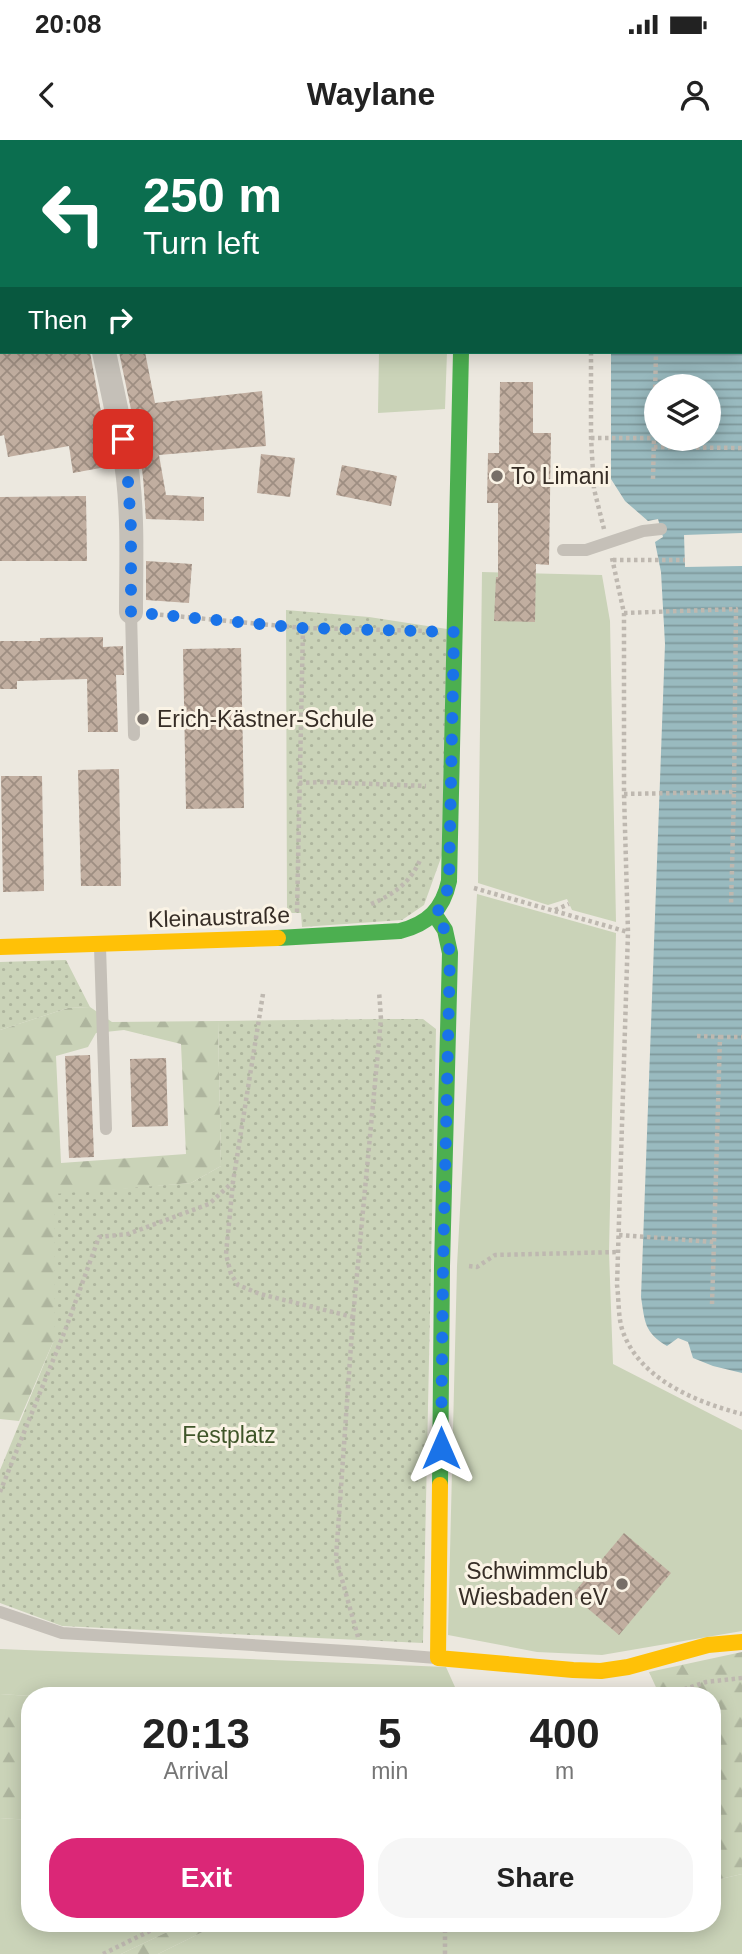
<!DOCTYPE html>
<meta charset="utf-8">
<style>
:root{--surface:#fff;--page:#f6f6f6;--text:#222;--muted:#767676;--accent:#db2777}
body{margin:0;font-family:Arial,sans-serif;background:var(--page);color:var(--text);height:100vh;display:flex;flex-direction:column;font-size:26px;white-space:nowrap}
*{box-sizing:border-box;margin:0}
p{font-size:23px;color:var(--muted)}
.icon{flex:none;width:38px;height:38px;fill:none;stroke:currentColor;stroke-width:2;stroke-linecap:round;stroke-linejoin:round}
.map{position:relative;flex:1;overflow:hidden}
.panel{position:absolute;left:21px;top:1547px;width:700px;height:245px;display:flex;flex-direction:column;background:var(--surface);border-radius:28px;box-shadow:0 4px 18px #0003}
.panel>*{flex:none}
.banner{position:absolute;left:0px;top:0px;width:742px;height:214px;box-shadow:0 4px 18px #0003;background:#0b6e4f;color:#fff;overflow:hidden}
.tools{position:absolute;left:644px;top:234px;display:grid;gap:14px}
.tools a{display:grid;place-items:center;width:77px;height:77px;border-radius:50%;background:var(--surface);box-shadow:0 4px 18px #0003;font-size:35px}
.pin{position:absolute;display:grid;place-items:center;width:60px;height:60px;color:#fff;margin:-30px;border-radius:14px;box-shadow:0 4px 10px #0006}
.me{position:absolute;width:77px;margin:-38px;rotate:0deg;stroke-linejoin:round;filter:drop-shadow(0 0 5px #0008)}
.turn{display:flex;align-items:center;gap:24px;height:147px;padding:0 28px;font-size:32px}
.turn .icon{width:91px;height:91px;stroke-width:2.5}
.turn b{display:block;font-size:49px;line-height:60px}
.then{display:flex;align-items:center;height:66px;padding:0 28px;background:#0003;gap:14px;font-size:26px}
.eta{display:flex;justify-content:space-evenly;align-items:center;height:119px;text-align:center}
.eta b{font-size:42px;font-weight:600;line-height:49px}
.primary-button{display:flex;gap:14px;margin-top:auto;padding:14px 28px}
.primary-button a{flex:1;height:80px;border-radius:28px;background:var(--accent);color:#fff;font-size:28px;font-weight:600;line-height:80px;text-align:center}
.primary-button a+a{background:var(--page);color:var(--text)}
.status{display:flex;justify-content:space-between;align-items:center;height:49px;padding:0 35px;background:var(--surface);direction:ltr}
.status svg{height:19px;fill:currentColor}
header{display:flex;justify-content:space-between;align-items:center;height:91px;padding:0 28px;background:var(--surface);font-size:32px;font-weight:600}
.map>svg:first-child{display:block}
.green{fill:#cad3b8}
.forest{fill:url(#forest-firs);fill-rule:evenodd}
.park{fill:url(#park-dots)}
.water{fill:url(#water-rules);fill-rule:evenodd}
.pier{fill:#ece8df}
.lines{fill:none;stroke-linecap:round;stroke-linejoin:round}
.stream{stroke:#99babf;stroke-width:7}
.building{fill:url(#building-cross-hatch)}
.path{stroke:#beb8b0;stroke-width:4.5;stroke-dasharray:3.5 3.5;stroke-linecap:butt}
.lane{stroke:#c5c0b8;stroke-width:12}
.street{stroke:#c5c0b8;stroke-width:24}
.fast{stroke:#4caf50;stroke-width:16}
.slow{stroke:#ffc107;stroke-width:16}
.route{stroke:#1a73e8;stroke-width:12;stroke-dasharray:0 21.6}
.poi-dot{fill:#766e67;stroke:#faf3e5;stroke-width:2.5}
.labels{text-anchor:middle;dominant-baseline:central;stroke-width:6;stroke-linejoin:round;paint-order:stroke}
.poi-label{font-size:23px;fill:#362d26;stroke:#faf3e5;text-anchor:start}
.street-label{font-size:23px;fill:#362d26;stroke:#faf3e5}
.park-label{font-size:23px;fill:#3f5529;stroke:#faf3e5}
</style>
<div class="status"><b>20:08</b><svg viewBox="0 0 49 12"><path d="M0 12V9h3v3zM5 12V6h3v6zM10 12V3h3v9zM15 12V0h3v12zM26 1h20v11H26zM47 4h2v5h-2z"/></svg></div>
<header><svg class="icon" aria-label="back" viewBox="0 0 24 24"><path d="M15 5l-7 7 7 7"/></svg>Waylane<svg class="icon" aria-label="person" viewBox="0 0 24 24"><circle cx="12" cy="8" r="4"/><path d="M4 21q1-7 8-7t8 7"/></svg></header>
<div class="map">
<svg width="742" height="1814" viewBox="0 0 742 1814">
<defs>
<pattern id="forest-firs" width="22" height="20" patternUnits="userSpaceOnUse" patternTransform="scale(1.75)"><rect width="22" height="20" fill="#cad3b8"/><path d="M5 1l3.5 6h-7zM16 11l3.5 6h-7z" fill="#aeb59e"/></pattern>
<pattern id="park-dots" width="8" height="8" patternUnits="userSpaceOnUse" patternTransform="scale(1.75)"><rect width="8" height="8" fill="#cad3b8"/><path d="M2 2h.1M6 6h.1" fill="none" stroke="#aeb59e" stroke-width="1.8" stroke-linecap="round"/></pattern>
<pattern id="water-rules" width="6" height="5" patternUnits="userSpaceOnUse" patternTransform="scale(1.75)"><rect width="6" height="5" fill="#99babf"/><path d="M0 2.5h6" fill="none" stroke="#7e989b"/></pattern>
<pattern id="building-cross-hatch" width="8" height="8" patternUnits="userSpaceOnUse" patternTransform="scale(1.75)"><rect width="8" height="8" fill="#c1aea0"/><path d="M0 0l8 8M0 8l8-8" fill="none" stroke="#9e8e82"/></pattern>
</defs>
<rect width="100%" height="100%" fill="#ece8df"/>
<!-- green -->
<path class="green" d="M 379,212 L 447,212 L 445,269 L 378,273 Z
M 482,432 L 602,435 L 610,481 L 616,782 L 572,770 L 567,759 L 548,765 L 478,743 Z
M 477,754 L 616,793 L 609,1112 L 613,1224 L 742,1290 L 742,1491 L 602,1515 L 537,1512 L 448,1495 L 457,1126 Z
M 0,1509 L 446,1527 L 459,1556 L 30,1556 L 0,1554 Z
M 0,1678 L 30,1680 L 30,1783 L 186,1783 L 121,1814 L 0,1814 Z
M 742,1734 L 742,1814 L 158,1814 L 221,1783 L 712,1783 L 712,1741 Z"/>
<!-- forest -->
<path class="forest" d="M 90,867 L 112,882 L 218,881 L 221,1026 L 191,1043 L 54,1055 L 54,1200 L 19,1281 L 0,1279 L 0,890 L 68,868 ZM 124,890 L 181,904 L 186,1014 L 61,1023 L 56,916 L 88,907 L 96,893 Z
M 742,1512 L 742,1734 L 712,1741 L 712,1556 L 660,1556 L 649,1532 Z
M 0,1554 L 30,1556 L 30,1680 L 0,1678 Z
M 186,1783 L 221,1783 L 158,1814 L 121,1814 Z"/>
<!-- park -->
<path class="park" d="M 286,470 L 369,477 L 447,489 L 442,715 L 424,765 L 402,780 L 302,787 L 301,773 L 287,773 Z
M 66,820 L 90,867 L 68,868 L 0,890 L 0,822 Z
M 381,879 L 423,879 L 436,889 L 423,1503 L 62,1486 L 0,1463 L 0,1330 L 54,1200 L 54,1054 L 191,1043 L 221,1026 L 218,881 Z"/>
<!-- water -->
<path class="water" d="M 584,0 L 742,0 L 742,1233 L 713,1226 L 693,1218 L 688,1202 L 678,1198 L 667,1206 C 644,1192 645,1182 641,1157 L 665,504 L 661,432 L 655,402 L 663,397 L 658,379 L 648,381 L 625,361 L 611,339 L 611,212 L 740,212 L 740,2 L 585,2 ZM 656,247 L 709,247 L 709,299 L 656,299 Z"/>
<!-- pier -->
<path class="pier" d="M 742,393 L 742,426 L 685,427 L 684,395 Z"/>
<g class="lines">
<!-- stream -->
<path class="stream" d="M 407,0 L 423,2
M 275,2 L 281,0
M 0,77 L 2,76"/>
</g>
<!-- building -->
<path class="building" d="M 0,212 L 90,212 L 111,326 L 73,333 L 69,306 L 8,317 L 4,295 L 0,296 Z
M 119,212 L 145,212 L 155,263 L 262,251 L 266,306 L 159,315 L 166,355 L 204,357 L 204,381 L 146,379 L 143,337 L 138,303 Z
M 500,242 L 533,242 L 533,293 L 551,293 L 549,425 L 536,424 L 535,482 L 494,481 L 496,437 L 498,437 L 498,363 L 487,363 L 488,313 L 499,313 Z
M 261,314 L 295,318 L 290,357 L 257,353 Z
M 342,325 L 397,336 L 391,366 L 336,355 Z
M 86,356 L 87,421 L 0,421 L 0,357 Z
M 146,421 L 192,424 L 189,463 L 146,460 Z
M 103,497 L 103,507 L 123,506 L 124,535 L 116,535 L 118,592 L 88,592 L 87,539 L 17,541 L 17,549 L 0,549 L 0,501 L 40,501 L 40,498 Z
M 241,508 L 244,668 L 186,669 L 183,509 Z
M 119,629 L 121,746 L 81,746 L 78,630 Z
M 1,636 L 42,636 L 44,751 L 3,752 Z
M 90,915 L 94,1017 L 69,1018 L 65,916 Z
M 166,918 L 168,986 L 132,987 L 130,919 Z
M 624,1393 L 671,1433 L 619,1495 L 572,1455 Z"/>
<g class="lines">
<!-- path -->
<path class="path" d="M 563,0 L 563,2
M 740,85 L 742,85
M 740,205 L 742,205
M 591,212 L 591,298 L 594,349 L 604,389
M 591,298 L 654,298
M 654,307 L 742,308
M 653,339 L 656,212
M 612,418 L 624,473 L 624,654 L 628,792 L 617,1145 C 619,1159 618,1176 622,1189 C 638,1239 696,1262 742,1274
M 613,420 L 685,420
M 624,473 L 736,469 L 734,652
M 153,474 L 303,488 L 427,491
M 299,643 L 323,642 L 426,646
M 624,654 L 734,652 L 731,766
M 474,748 L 628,792
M 371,764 C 393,755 411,742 420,720
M 555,770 L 569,764
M 297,772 L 303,488
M 263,854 L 233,1042 L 226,1114 L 231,1134 L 238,1145 L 260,1154 L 353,1177
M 697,896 L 720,897 L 714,1102
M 720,897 L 742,897
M 619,1095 L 714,1102 L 712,1164
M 469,1126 L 477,1127 L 495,1115 L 618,1112
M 0,1352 L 66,1188 L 99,1097 L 128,1094 L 209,1064 L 233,1042
M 358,1497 L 336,1418 L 353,1177 L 381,879 L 379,851
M 664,1556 L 706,1542 L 742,1538
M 103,1814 L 166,1783
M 445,1814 L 445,1783"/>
<!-- lane -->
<path class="lane" d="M 563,410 L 586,410 L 643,391 L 661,389
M 131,472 L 134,595
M 100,807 L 106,989
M 0,1472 L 62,1493 L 362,1512 L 436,1518"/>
<!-- street -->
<path class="street" d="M 472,2 L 472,0
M 0,3 L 2,7
M 0,195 L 2,194
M 104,212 C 113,254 123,295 128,338 C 133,382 131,427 131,472"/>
<!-- fast -->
<path class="fast" d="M 435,775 L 445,790 L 450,813 L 442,1126 L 440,1345
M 278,798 L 400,791 C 428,784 443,769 449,741 L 461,212"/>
<!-- slow -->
<path class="slow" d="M 0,807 L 278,798
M 440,1345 L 438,1518 L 573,1530 L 601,1531 L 628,1527 L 708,1505 L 742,1502"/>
</g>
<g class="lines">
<!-- route -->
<path class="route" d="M 123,299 L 128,341 L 131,388 L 131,472 L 303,488 L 454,492 L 449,741 C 447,754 443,764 435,775 L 445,790 L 450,813 L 443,1126 L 441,1308"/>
</g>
<!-- markers -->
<g class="poi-dot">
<circle cx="497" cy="336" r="7"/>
<circle cx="143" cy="579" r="7"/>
<circle cx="622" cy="1444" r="7"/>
</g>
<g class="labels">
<!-- poi labels -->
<g class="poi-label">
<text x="511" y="336">To Limani</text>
<text x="157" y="579">Erich-Kästner-Schule</text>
<text x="608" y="1431" text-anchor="end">Schwimmclub<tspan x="608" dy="26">Wiesbaden eV</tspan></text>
</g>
<!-- street labels -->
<g class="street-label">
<text transform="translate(219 777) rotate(-2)">Kleinaustraße</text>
</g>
<!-- park labels -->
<g class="park-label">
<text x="229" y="1295">Festplatz</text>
</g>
</g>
</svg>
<div class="tools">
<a><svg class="icon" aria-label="layers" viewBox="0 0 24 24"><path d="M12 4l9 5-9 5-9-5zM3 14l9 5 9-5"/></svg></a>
</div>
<div class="pin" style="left:123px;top:299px;background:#d93025"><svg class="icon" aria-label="arrive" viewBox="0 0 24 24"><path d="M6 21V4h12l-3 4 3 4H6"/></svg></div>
<svg class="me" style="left:441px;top:1308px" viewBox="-20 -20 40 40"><path d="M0-17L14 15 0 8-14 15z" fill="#1a73e8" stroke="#fff" stroke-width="4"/></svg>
<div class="banner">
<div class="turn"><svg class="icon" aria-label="left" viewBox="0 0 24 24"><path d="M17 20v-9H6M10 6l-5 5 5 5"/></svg><div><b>250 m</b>Turn left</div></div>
<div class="then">Then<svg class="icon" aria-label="right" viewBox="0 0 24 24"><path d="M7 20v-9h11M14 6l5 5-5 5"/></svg></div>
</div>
<section class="panel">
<div class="eta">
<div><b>20:13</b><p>Arrival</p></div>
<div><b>5</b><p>min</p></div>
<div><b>400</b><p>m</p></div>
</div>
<div class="primary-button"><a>Exit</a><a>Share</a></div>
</section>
</div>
